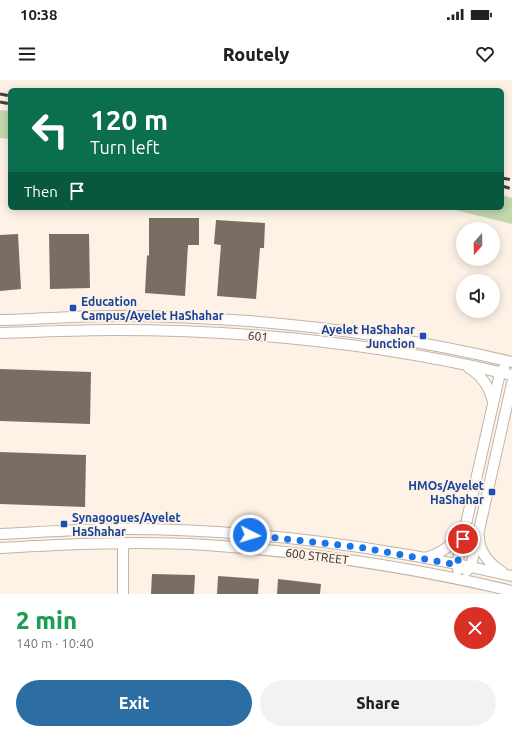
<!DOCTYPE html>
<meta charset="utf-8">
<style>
:root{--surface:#fff;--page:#f2f2f2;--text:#202124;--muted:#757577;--accent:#2c6da3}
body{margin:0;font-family:Ubuntu,sans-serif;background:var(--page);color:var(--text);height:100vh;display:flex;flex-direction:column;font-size:15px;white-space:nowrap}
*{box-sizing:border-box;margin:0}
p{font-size:13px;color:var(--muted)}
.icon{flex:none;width:22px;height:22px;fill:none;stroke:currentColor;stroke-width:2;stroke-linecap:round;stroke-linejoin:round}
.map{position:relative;height:514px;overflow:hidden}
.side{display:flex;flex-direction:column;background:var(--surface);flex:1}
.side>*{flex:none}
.hud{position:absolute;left:8px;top:8px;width:496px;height:122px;border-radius:6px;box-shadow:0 2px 10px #0003;background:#0b6e4f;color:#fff;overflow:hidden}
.needle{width:26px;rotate:200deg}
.fabs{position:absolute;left:456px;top:142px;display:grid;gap:8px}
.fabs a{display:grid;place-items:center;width:44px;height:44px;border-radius:50%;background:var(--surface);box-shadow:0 2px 10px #0003;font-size:20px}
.pin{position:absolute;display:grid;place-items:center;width:34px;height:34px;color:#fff;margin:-17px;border:2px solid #fff;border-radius:50%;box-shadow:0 1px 4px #0007}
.me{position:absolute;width:44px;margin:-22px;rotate:95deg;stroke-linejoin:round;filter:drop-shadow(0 0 3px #0008)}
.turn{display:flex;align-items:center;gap:14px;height:84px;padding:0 16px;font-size:18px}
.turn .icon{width:52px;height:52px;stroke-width:2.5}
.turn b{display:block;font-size:28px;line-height:34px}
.then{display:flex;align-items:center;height:38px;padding:0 16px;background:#0003;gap:8px;font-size:15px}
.round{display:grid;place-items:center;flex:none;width:42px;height:42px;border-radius:21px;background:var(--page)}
.summary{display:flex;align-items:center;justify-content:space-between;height:68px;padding:0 16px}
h1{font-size:24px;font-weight:800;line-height:30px;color:#1e9e55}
.cta{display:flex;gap:8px;margin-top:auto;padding:8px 16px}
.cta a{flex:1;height:46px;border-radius:24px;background:var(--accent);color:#fff;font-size:16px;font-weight:800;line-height:46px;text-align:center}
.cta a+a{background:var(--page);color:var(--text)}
.status{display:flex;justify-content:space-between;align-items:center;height:28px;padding:0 20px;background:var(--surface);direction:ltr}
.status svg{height:11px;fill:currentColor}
header{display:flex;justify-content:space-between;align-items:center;height:52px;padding:0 16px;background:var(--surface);font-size:18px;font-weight:800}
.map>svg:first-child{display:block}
.green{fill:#c3d8ad}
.building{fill:#786e64}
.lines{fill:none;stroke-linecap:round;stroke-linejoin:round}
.street-casing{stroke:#c0b5aa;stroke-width:12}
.street{stroke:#fff;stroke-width:10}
.rail{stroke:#443f3a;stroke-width:3;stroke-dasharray:8 4;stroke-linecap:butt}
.route{stroke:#1a73e8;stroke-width:7;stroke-dasharray:0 12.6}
.transit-dot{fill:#1a4fb4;stroke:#fef2e7;stroke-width:1.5}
.labels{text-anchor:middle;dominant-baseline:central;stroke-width:4;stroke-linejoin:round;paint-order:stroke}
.transit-label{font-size:12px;font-weight:bold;fill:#164399;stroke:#fef2e7;text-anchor:start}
.street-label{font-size:12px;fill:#2d2925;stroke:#fef2e7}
</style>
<div class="status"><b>10:38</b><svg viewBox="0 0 49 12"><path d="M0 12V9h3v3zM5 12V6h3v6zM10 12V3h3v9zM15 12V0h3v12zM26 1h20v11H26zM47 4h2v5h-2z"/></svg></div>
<header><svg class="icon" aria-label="menu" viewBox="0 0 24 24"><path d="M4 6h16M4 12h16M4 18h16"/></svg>Routely<svg class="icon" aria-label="heart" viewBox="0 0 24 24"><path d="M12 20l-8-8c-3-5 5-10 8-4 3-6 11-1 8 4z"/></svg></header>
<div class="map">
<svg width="512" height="514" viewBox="0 0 512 514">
<rect width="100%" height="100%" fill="#fef2e7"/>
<!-- green -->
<path class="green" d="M 0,30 L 10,31 L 10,59 L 0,58 Z
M 502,115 L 512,118 L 512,144 L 447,128 L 502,128 Z"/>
<!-- building -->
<path class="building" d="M 149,138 L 199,138 L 199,165 L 188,165 L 185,216 L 145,213 L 147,175 L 149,176 Z
M 216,140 L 265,143 L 264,168 L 260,168 L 256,219 L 217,216 L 221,165 L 214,164 Z
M 18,154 L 21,209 L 0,211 L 0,155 Z
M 49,154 L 89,154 L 90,208 L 50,209 Z
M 0,289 L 91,292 L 90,344 L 0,341 Z
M 0,372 L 86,375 L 85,427 L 0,424 Z
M 152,494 L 195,495 L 194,514 L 151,514 Z
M 218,496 L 259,499 L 258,514 L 217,514 Z
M 278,499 L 321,504 L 320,514 L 277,514 Z"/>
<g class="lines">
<defs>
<path id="street" d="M 0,240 C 38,239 77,236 115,236 C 248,236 382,251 512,282
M 0,253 C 38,252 77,250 115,250 C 248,250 383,264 512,295
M 468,287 C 482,296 489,306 493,322
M 0,454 C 41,452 83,449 124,449 C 252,449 388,467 512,496
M 479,457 C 479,472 490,484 502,492
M 0,468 C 69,464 138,461 206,465 C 309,472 411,487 512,511
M 424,478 C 442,474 454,464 464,449
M 458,490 L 457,484 L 500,293 L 504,288
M 467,491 L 471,486 L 512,303
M 123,514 L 123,463"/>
</defs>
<!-- street casing -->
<use href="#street" class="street-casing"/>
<!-- street -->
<use href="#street" class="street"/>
<!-- rail -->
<path class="rail" d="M 0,14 L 10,16
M 0,22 L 10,24
M 502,98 L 512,100
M 502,106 L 512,109"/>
</g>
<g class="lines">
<!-- route -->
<path class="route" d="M 250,455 L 358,467 L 457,485 L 463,459"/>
</g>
<!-- markers -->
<g class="transit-dot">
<rect x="69" y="224" width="8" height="8" rx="2"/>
<rect x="419" y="252" width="8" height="8" rx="2"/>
<rect x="488" y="408" width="8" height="8" rx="2"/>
<rect x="60" y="440" width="8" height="8" rx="2"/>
</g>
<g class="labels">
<!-- transit labels -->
<g class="transit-label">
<text x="81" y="221">Education<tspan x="81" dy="14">Campus/Ayelet HaShahar</tspan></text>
<text x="415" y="249" text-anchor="end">Ayelet HaShahar<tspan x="415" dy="14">Junction</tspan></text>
<text x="484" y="405" text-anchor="end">HMOs/Ayelet<tspan x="484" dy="14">HaShahar</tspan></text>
<text x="72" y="437">Synagogues/Ayelet<tspan x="72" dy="14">HaShahar</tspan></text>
</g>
<!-- street labels -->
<g class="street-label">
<text transform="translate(258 256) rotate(5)">601</text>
<text transform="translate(317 476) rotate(7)">600 STREET</text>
</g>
</g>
</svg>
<div class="fabs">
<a><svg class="needle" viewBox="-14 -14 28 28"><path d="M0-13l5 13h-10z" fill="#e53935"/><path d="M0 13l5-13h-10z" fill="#757577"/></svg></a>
<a><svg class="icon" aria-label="sound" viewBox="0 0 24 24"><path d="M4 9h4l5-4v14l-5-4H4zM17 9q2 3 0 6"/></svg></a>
</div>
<div class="pin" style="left:463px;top:459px;background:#d93025"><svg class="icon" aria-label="arrive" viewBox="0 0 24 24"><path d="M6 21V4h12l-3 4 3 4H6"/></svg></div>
<svg class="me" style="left:250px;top:455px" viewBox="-20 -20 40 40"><circle r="17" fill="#1a73e8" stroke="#fff" stroke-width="3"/><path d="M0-11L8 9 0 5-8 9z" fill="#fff"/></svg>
<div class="hud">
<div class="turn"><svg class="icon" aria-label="left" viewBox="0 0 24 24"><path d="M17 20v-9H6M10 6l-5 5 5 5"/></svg><div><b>120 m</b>Turn left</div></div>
<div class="then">Then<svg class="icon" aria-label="arrive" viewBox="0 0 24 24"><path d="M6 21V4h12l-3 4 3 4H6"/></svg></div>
</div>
</div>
<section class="side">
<div class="summary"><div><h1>2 min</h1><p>140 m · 10:40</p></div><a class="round" style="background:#d93025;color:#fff"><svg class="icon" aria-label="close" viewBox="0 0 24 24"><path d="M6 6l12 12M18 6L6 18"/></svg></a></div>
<div class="cta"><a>Exit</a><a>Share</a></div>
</section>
